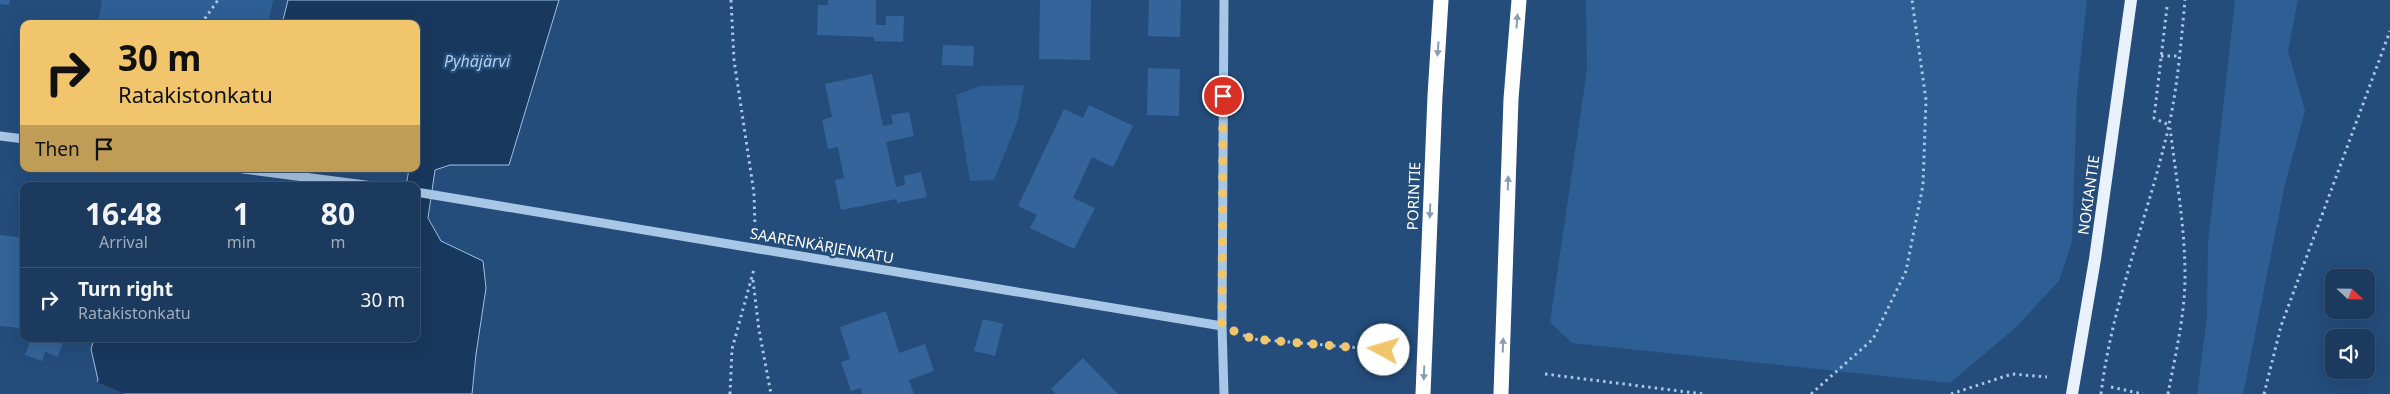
<!DOCTYPE html>
<meta charset="utf-8">
<style>
:root{--surface:#1b3a5d;--page:#244163;--text:#f1f3f6;--muted:#a0adbc;--line:#395472}
body{margin:0;font-family:"Noto Sans",sans-serif;background:var(--page);color:var(--text);height:100vh;display:flex;flex-direction:column;font-size:19px;white-space:nowrap}
*{box-sizing:border-box;margin:0}
p{font-size:16px;color:var(--muted)}
.icon{flex:none;width:28px;height:28px;fill:none;stroke:currentColor;stroke-width:2;stroke-linecap:round;stroke-linejoin:round}
.map{position:relative;flex:1;overflow:hidden}
.details{position:absolute;left:20px;top:182px;width:400px;height:160px;display:flex;flex-direction:column;background:var(--surface);border-radius:10px;box-shadow:0 5px 20px #0002,0 0 0 1px var(--line)}
.details>*{flex:none}
.top-card{position:absolute;left:20px;top:20px;width:400px;height:152px;border-radius:10px;box-shadow:0 5px 20px #0002,0 0 0 1px var(--line);background:#f0c56c;color:#111;overflow:hidden}
.needle{width:32px;rotate:112deg}
.controls{position:absolute;left:2325px;top:269px;display:grid;gap:10px}
.controls a{display:grid;place-items:center;width:50px;height:50px;border-radius:10px;background:var(--surface);box-shadow:0 5px 20px #0002,0 0 0 1px var(--line);font-size:25px}
.pin{position:absolute;display:grid;place-items:center;width:42px;height:42px;color:#fff;margin:-21px;border:2px solid #fff;border-radius:50%;box-shadow:0 1px 5px #0007}
.me{position:absolute;width:55px;margin:-28px;rotate:276deg;stroke-linejoin:round;filter:drop-shadow(0 0 4px #0008)}
.turn{display:flex;align-items:center;gap:18px;height:105px;padding:0 15px;font-size:22px}
.turn .icon{width:65px;height:65px;stroke-width:2.5}
.turn b{display:block;font-size:35px;line-height:42px}
.then{display:flex;align-items:center;height:48px;padding:0 15px;background:#0003;gap:10px;font-size:19px}
.eta{display:flex;justify-content:space-evenly;align-items:center;height:85px;text-align:center}
.eta b{font-size:30px;font-weight:700;line-height:35px}
ul{padding:0;list-style:none}
li{display:flex;align-items:center;gap:15px;height:65px;padding:0 15px;border-top:1px solid var(--line)}
li div{flex:1}
li b{display:block;font-size:19px}
li em{font-style:normal}
.map>svg:first-child{display:block}
.green{fill:#2e5f94}
.water{fill:#19385d;stroke:#9cc1e6}
.pier{fill:#244d7c}
.building{fill:#346499}
.lines{fill:none;stroke-linecap:round;stroke-linejoin:round}
.path{stroke:#a8c6e5;stroke-width:3;stroke-dasharray:2.5 4;stroke-linecap:butt}
.minor{stroke:#a8c6e5;stroke-width:9}
.major{stroke:#e9f1fd;stroke-width:12}
.highway{stroke:#fff;stroke-width:15}
.oneway{fill:#879db7}
.route{stroke:#f0c56c;stroke-width:9;stroke-dasharray:0 16.2}
.labels{text-anchor:middle;dominant-baseline:central;stroke-width:5;stroke-linejoin:round;paint-order:stroke}
.street-label{font-size:15px;fill:#fff;stroke:#244d7c}
.water-label{font-size:16px;font-style:italic;fill:#b3cfed;stroke:#244d7c}
</style>
<div class="map">
<svg width="2390" height="394" viewBox="0 0 2390 394">
<rect width="100%" height="100%" fill="#244d7c"/>
<!-- green -->
<path class="green" d="M 102,0 L 273,0 L 268,24 L 98,24 Z
M 1586,0 L 2087,0 L 2077,92 L 2072,242 L 2059,281 L 2015,328 L 1950,383 L 1572,343 L 1550,322 L 1587,70 Z
M 2235,0 L 2298,0 L 2288,51 L 2305,111 L 2285,184 L 2243,394 L 2197,394 L 2207,317 L 2208,242 Z
M 1024,85 L 1018,120 L 994,180 L 970,181 L 956,95 L 980,86 Z"/>
<!-- water -->
<path class="water" d="M 288,0 L 559,0 L 509,165 L 450,165 L 435,170 L 428,218 L 441,241 L 483,261 L 486,288 L 476,354 L 472,394 L 95,394 L 93,392 L 98,380 L 91,349 L 94,339 L 416,339 L 416,186 L 406,186 L 409,169 L 416,169 L 416,24 L 282,24 Z"/>
<!-- pier -->
<path class="pier" d="M 95,381 L 125,394 L 91,394 Z"/>
<!-- building -->
<path class="building" d="M 0,0 L 10,0 L 9,5 L 0,4 Z
M 828,0 L 876,0 L 876,25 L 886,25 L 886,16 L 904,16 L 903,42 L 874,41 L 874,37 L 817,35 L 818,5 L 828,5 Z
M 1040,0 L 1091,0 L 1090,60 L 1039,59 Z
M 1149,0 L 1181,0 L 1180,37 L 1148,36 Z
M 943,45 L 974,46 L 973,66 L 942,65 Z
M 1148,68 L 1180,69 L 1179,116 L 1147,115 Z
M 872,74 L 883,126 L 893,124 L 891,115 L 909,112 L 914,136 L 886,142 L 896,187 L 905,185 L 904,176 L 921,172 L 927,197 L 897,203 L 897,199 L 841,210 L 835,180 L 844,178 L 838,147 L 828,149 L 822,120 L 832,117 L 825,84 Z
M 1089,105 L 1133,126 L 1113,167 L 1092,157 L 1073,198 L 1095,208 L 1074,249 L 1030,228 L 1037,215 L 1018,206 L 1064,109 L 1083,118 Z
M 0,235 L 24,238 L 24,306 L 22,306 L 19,328 L 0,326 Z
M 886,311 L 899,353 L 925,344 L 934,371 L 909,380 L 914,394 L 862,394 L 861,388 L 851,391 L 841,362 L 850,359 L 840,327 Z
M 983,319 L 1003,324 L 995,356 L 974,351 Z
M 31,339 L 64,339 L 58,357 L 45,352 L 42,361 L 25,355 Z
M 1083,358 L 1118,394 L 1056,394 L 1051,389 Z"/>
<g class="lines">
<!-- path -->
<path class="path" d="M 731,0 L 734,60 L 754,193 L 755,228
M 2167,7 L 2154,118 L 2169,125
M 201,24 L 218,0
M 2161,56 L 2180,56
M 753,280 L 759,330 L 771,394
M 1243,335 L 1253,339 L 1384,350
M 1545,374 L 1703,394
M 2111,387 L 2143,394
M 730,394 L 732,349 L 754,269
M 1811,394 L 1873,339 L 1906,271 L 1923,185 L 1926,100 L 1912,0
M 1951,394 L 2012,374 L 2047,377
M 2101,394 C 2112,302 2149,215 2169,125 C 2178,84 2181,42 2185,0
M 2168,394 C 2175,356 2185,316 2185,276 C 2185,226 2176,177 2170,128
M 2264,394 L 2281,326 L 2390,31"/>
<!-- minor -->
<path class="minor" d="M 1224,0 L 1222,326 L 1224,394
M 0,136 L 24,139
M 243,169 L 373,186
M 416,192 L 1222,326"/>
<!-- major -->
<path class="major" d="M 2072,394 L 2095,259 L 2131,0"/>
<!-- highway -->
<path class="highway" d="M 1423,394 L 1435,96 L 1441,0
M 1501,394 L 1511,99 L 1519,0"/>
</g>
<!-- one-way arrows -->
<defs><path id="oneway-solid" d="M-6-.8H1V-3.2L6.5 0L1 3.2V.8H-6Z" transform="scale(1.25)"/></defs>
<g class="oneway">
<use href="#oneway-solid" transform="translate(1517 21) rotate(-86)"/>
<use href="#oneway-solid" transform="translate(1438 49) rotate(94)"/>
<use href="#oneway-solid" transform="translate(1508 183) rotate(-88)"/>
<use href="#oneway-solid" transform="translate(1430 211) rotate(92)"/>
<use href="#oneway-solid" transform="translate(1503 345) rotate(-88)"/>
<use href="#oneway-solid" transform="translate(1424 373) rotate(92)"/>
</g>
<g class="lines">
<!-- route -->
<path class="route" d="M 1223,96 L 1222,326 L 1253,339 L 1384,350"/>
</g>
<g class="labels">
<!-- street labels -->
<g class="street-label">
<text transform="translate(2088 195) rotate(-82)">NOKIANTIE</text>
<text transform="translate(1413 196) rotate(-88)">PORINTIE</text>
<text transform="translate(822 245) rotate(10)">SAARENKÄRJENKATU</text>
</g>
<!-- water labels -->
<g class="water-label">
<text x="477" y="61">Pyhäjärvi</text>
</g>
</g>
</svg>
<div class="controls">
<a><svg class="needle" viewBox="-14 -14 28 28"><path d="M0-13l5 13h-10z" fill="#e53935"/><path d="M0 13l5-13h-10z" fill="#a0adbc"/></svg></a>
<a><svg class="icon" aria-label="sound" viewBox="0 0 24 24"><path d="M4 9h4l5-4v14l-5-4H4zM17 9q2 3 0 6"/></svg></a>
</div>
<div class="pin" style="left:1223px;top:96px;background:#d93025"><svg class="icon" aria-label="arrive" viewBox="0 0 24 24"><path d="M6 21V4h12l-3 4 3 4H6"/></svg></div>
<svg class="me" style="left:1384px;top:350px" viewBox="-20 -20 40 40"><circle r="19" fill="#fff"/><path d="M0-13L10 11 0 6-10 11z" fill="#f0c56c"/></svg>
<div class="top-card">
<div class="turn"><svg class="icon" aria-label="right" viewBox="0 0 24 24"><path d="M7 20v-9h11M14 6l5 5-5 5"/></svg><div><b>30 m</b>Ratakistonkatu</div></div>
<div class="then">Then<svg class="icon" aria-label="arrive" viewBox="0 0 24 24"><path d="M6 21V4h12l-3 4 3 4H6"/></svg></div>
</div>
<section class="details">
<div class="eta">
<div><b>16:48</b><p>Arrival</p></div>
<div><b>1</b><p>min</p></div>
<div><b>80</b><p>m</p></div>
</div>
<ul>
<li><svg class="icon" aria-label="right" viewBox="0 0 24 24"><path d="M7 20v-9h11M14 6l5 5-5 5"/></svg><div><b>Turn right</b><p>Ratakistonkatu</p></div><em>30 m</em></li>
</ul>
</section>
</div>
